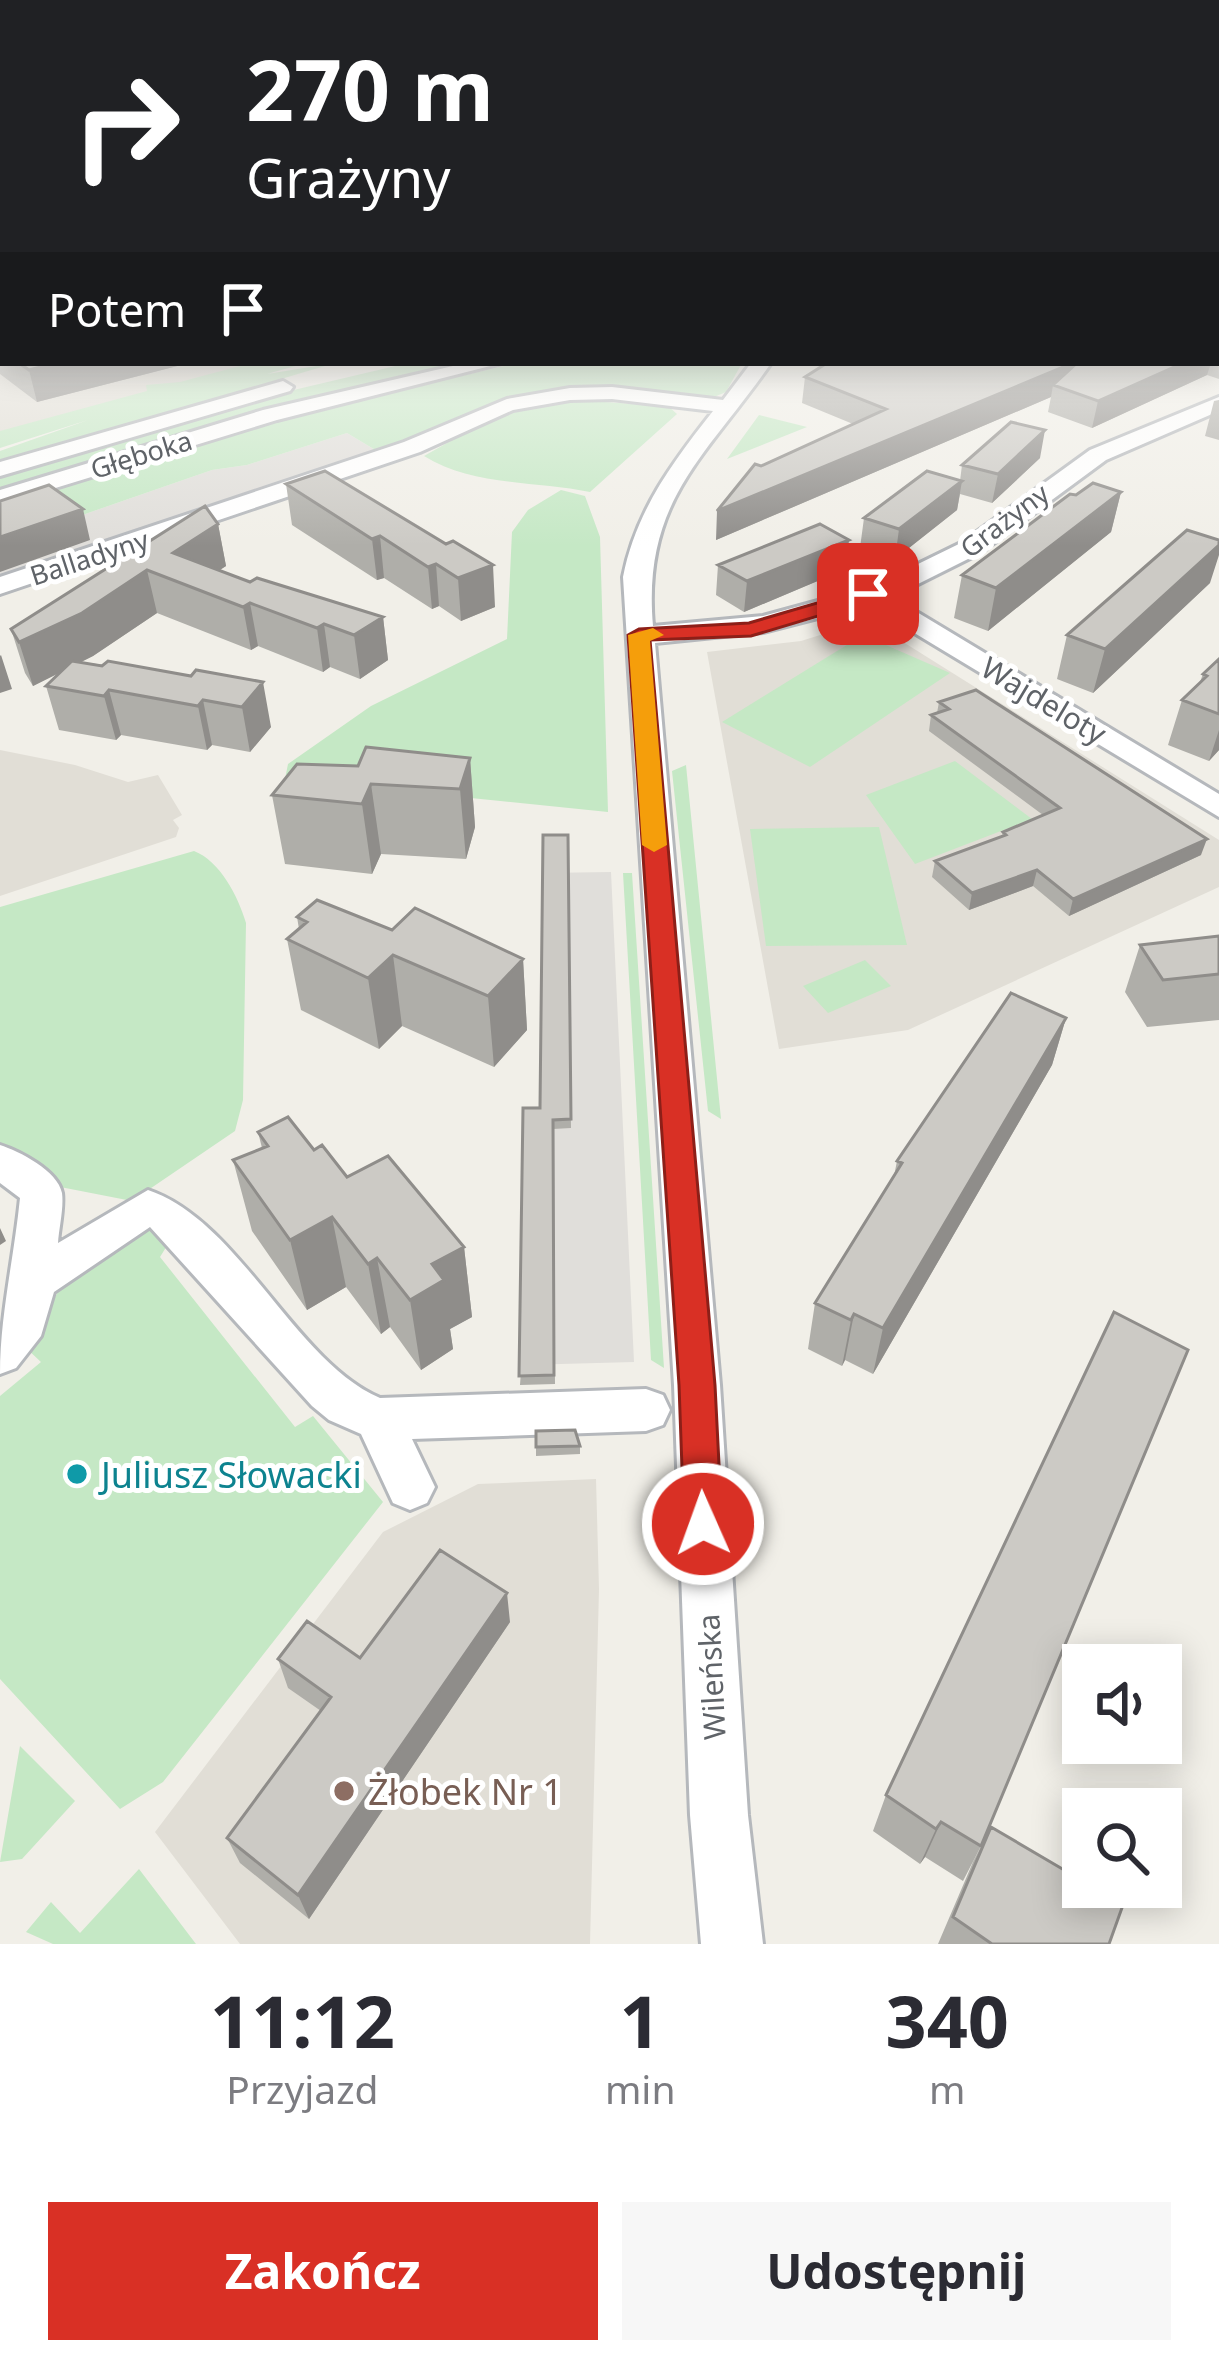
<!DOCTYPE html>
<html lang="pl">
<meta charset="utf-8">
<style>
:root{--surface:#fff;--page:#f7f7f7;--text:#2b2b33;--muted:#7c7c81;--accent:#d93025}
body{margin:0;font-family:"Noto Sans",sans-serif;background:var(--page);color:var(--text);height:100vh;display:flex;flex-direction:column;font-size:45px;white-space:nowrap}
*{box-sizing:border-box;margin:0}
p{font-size:39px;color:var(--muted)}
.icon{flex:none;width:66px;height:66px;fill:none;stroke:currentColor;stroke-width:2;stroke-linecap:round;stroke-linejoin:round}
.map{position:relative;height:1944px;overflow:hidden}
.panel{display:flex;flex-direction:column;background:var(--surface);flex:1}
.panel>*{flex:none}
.guide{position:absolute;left:0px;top:0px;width:1221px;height:366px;box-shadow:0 6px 30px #0003;background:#202124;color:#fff;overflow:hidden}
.tools{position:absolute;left:1062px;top:1644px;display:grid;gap:24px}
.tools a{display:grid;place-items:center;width:120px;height:120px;border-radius:0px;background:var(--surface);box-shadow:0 6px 30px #0003;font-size:60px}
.pin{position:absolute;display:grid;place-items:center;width:102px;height:102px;color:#fff;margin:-51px;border-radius:24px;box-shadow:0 6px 18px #0006}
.me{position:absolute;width:132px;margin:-66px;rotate:358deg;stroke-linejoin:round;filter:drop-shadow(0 0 9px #0008)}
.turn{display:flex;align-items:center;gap:42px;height:252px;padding:0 48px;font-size:54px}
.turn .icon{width:156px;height:156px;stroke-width:2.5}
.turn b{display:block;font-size:84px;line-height:102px}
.then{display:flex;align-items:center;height:114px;padding:0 48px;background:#0003;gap:24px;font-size:45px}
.eta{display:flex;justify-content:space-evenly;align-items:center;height:204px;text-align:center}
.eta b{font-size:72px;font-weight:700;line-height:84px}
.button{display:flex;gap:24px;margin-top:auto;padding:24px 48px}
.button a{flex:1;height:138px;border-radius:0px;background:var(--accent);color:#fff;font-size:48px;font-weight:700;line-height:138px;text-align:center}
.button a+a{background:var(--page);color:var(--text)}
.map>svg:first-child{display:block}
.industrial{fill:#e0deda}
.education{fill:#e1ded6}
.green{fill:#c5e8c5}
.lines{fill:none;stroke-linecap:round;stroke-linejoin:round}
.minor-casing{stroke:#b5b8bc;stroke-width:6}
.minor{fill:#fff;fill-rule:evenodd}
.wall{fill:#afaea9}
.shaded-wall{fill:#8f8d8a}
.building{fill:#cccac5;stroke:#8f8d8a;stroke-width:3}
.route{fill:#d93025;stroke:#8d1f18;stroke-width:3}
.slow{fill:#f59e0b}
.culture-dot{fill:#0f9aa8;stroke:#fff;stroke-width:4.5}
.education-dot{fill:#8d6e63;stroke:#fff;stroke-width:4.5}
.labels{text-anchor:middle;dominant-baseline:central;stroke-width:10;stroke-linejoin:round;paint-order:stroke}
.far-street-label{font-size:27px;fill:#5f6368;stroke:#fff}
.street-label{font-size:30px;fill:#5f6368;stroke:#fff}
.near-culture-label{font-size:36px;fill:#0d838f;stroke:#fff;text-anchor:start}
.near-education-label{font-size:36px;fill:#785e54;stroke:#fff;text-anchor:start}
</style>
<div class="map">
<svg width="1219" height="1944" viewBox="0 0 1219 1944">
<rect width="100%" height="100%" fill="#f1efe8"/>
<!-- industrial -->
<path class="industrial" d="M 347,433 L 382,454 L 0,580 L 0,535 L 65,521 L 212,470 L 247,465 Z
M 611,872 L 634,1362 L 524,1365 L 523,1107 L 544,1106 L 544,873 Z"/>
<!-- education -->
<path class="education" d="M 0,344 L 3,363 L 298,363 L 123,408 L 0,446 Z
M 868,620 L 1219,840 L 1219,887 L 908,1030 L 779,1049 L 707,652 L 801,641 Z
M 0,750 L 75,765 L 128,782 L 158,775 L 182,815 L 173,820 L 179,828 L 176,837 L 0,896 Z
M 596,1479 L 599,1589 L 590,1944 L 240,1944 L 155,1832 L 383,1532 L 478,1484 Z"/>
<!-- green -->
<path class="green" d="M 251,363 L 306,363 L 267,374 L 335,363 L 0,462 L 0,451 L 88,420 L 0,448 L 0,431 L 147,391 L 146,385 L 180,382 Z
M 408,363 L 473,363 L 0,492 L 0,475 L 264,397 Z
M 516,363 L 742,363 L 726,392 L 714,397 L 554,391 L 520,396 L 487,405 L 382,454 L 347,433 L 247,465 L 212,470 L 65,521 L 0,504 L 287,417 Z
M 573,400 L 668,406 L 677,414 L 590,492 C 536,481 472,486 424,456 L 493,417 Z
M 759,415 L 807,427 L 727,459 Z
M 561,490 L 585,496 L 600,537 L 608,812 L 285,779 L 288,764 L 371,706 L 507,639 L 512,532 L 528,510 Z
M 863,635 L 950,673 L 810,767 L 722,722 Z
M 955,761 L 1032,819 L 915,864 L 866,795 Z
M 686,765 L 721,1119 L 708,1111 L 672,771 Z
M 879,827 L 907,945 L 766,946 L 750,829 Z
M 194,851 C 220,861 238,896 246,923 L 243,1100 L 235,1131 L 132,1201 L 50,1185 L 0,1145 L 0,907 Z
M 623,873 L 632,873 L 664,1368 L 651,1360 Z
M 865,960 L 891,986 L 828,1013 L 803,986 Z
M 147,1226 L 173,1236 L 160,1257 L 295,1427 L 313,1416 L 383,1502 L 163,1782 L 120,1809 L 0,1679 L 0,1396 L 41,1362 L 26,1348 L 67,1276 Z
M 20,1746 L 75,1801 L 22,1859 L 0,1862 Z
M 139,1869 L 196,1944 L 53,1944 L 26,1932 L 51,1902 L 80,1933 Z"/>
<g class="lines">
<defs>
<path id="minor" d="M 466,363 L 502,363 L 277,420 L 0,505 L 0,490 L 263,410 Z
M 751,363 L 771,363 C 706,457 642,500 653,626 L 763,616 L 873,586 L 963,542 L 1090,450 L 1219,397 L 1219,411 L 1106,460 L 980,553 L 892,597 L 1219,794 L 1219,817 L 868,605 L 763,632 L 655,643 L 720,1385 L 748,1815 L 763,1944 L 701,1944 L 690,1815 L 674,1385 L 623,577 C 636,511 672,463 713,411 L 612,399 L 570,400 L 513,410 L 420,452 L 0,594 L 0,577 L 404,442 L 507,399 L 570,388 L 612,387 L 723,400 Z
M 283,381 L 293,387 L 290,391 L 0,476 L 0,462 Z
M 0,1145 C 19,1151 58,1171 62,1193 C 64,1208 59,1228 58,1243 L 148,1190 C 240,1221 294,1361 380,1398 L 646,1389 L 663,1395 L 670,1410 L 663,1425 L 646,1431 L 412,1439 L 435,1487 L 427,1503 L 410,1510 L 393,1503 L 361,1434 L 329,1420 L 312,1406 L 150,1227 L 54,1292 L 41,1336 L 16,1368 L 0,1374 C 0,1315 14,1258 20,1198 L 0,1183 Z"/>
</defs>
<!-- minor casing -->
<use href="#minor" class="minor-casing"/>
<!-- minor -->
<use href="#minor" class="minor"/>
</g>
<!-- wall -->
<path class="wall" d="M 1218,274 L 1219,379 L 1207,375 L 1092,428 L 1048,412 L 1051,397 L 716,540 L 761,466 L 853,424 L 802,403 L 805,377 L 827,363 L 1218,363 Z
M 3,321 L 3,363 L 189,363 L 37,402 L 0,374 L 0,322 Z
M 1219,400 L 1219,440 L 1205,436 L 1214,401 Z
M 1040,458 L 992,503 L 960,494 L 957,510 L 895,559 L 860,548 L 864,518 L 960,481 L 962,465 Z
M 325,471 L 495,607 L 461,621 L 439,606 L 432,609 L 384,578 L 377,580 L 292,525 L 286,484 Z
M 1121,492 L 1111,532 L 988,631 L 954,618 L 962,575 L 1076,495 Z
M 218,524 L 226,566 L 219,570 L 250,582 L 383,617 L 388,660 L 360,679 L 330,667 L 323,672 L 258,646 L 251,650 L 157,613 L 93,656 L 81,662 L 191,676 L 196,670 L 271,727 L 250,752 L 212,745 L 207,750 L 121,735 L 116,740 L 59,730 L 46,686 L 59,673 L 33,686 L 25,673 L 11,629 Z
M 718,565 L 846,569 L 744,612 L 716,595 Z
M 1210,583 L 1093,693 L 1057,679 L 1067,635 Z
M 1219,659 L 1219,750 L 1209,761 L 1168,745 L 1182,700 L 1200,682 L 1203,674 Z
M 939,702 L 1201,855 L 1069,916 L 1033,886 L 969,910 L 932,877 L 935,861 L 1001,837 L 1003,832 L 1043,815 L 929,731 L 931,715 L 937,713 Z
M 470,758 L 475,827 L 466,859 L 381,854 L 372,874 L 285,864 L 272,795 L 358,766 Z
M 568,835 L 571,1128 L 553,1129 L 555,1384 L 520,1385 L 540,1108 Z
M 297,917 L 392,930 L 523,959 L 527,1030 L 494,1067 L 402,1026 L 379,1049 L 301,1010 L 287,939 L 299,929 Z
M 1219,936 L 1219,1020 L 1147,1027 L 1125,992 L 1140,945 Z
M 1066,1018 L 1052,1065 L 873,1374 L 845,1360 L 842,1366 L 808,1349 L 815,1303 L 894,1176 L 897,1161 Z
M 258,1132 L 314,1150 L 347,1177 L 464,1247 L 472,1317 L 450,1329 L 453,1349 L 421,1370 L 390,1327 L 381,1334 L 346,1287 L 307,1310 L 252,1231 L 233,1160 L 262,1148 Z
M 1114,1312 L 981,1846 L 963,1881 L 925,1857 L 920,1864 L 873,1831 L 886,1795 Z
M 580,1446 L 580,1454 L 536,1456 L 536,1447 Z
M 510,1622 L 309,1919 L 240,1863 L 227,1838 L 321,1711 L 288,1688 L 278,1659 L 360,1658 Z
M 991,1827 L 1109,1944 L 938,1944 L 973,1862 Z"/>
<!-- shaded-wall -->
<path class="shaded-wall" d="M 56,363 L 189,363 L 37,402 L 29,370 Z
M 1073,363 L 1081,363 L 1053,385 L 1051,397 L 716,540 L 717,511 Z
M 1183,363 L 1211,363 L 1207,375 L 1092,428 L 1098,401 Z
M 1045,430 L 1040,458 L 992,503 L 998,474 Z
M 962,481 L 957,510 L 895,559 L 899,529 Z
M 1121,492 L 1111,532 L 988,631 L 996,588 Z
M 83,509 L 90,540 L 0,572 L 0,537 Z
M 218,524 L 226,566 L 193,588 L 173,553 Z
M 380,536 L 384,578 L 377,580 L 372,539 Z
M 849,540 L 846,569 L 744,612 L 747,581 Z
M 1219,545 L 1219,555 L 1210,583 L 1093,693 L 1105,649 Z
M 436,564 L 439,606 L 432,609 L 428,567 Z
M 493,565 L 495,607 L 461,621 L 458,578 Z
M 147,570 L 157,613 L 93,656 L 33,686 L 19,642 Z
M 250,603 L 258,646 L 251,650 L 243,607 Z
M 383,617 L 388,660 L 360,679 L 354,635 Z
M 324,624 L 330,667 L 323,672 L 317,628 Z
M 1,655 L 12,689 L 0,693 L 0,656 Z
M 263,682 L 271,727 L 250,752 L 242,707 Z
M 109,690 L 121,735 L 116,740 L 104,696 Z
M 203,700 L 212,745 L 207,750 L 198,706 Z
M 1219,730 L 1219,750 L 1209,761 Z
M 470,758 L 475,827 L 466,859 L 460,789 Z
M 371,784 L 381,854 L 372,874 L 362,804 Z
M 1207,839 L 1201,855 L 1069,916 L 1073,899 Z
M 1037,870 L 1033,886 L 969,910 L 972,893 Z
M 393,955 L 402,1026 L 379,1049 L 368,978 Z
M 523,959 L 527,1030 L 494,1067 L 488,996 Z
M 1066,1018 L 1052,1065 L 873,1374 L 883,1328 Z
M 332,1217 L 346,1287 L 307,1310 L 290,1240 Z
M 0,1228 L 6,1241 L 0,1245 Z
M 464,1247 L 472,1317 L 450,1329 L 453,1349 L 421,1370 L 410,1300 L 432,1264 Z
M 377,1258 L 390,1327 L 381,1334 L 368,1264 Z
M 854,1314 L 845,1360 L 842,1366 L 851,1320 Z
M 507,1593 L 510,1622 L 309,1919 L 298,1895 Z
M 941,1822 L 925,1857 L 920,1864 L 936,1829 Z"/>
<!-- building -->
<path class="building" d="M 1218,274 L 1219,274 L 1219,350 L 1218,350 Z
M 3,321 L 3,351 L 0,349 L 0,322 Z
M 19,363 L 56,363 L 29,370 Z
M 827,363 L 1073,363 L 717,511 L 755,464 L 761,466 L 886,409 L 805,377 Z
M 1077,363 L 1183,363 L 1098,401 L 1053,385 Z
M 1011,422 L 1045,430 L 998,474 L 962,465 Z
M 325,471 L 446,544 L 453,541 L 493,565 L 458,578 L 436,564 L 428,567 L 380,536 L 372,539 L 286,484 Z
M 927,471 L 962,481 L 899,529 L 864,518 Z
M 1093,483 L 1121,492 L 996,588 L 962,575 L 1070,494 L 1076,495 Z
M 49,485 L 83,509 L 0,537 L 0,501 Z
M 205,506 L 218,524 L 173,553 L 250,582 L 257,578 L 383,617 L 354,635 L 324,624 L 317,628 L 250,603 L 243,607 L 147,570 L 82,613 L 19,642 L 11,629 Z
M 820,524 L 849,540 L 747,581 L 718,565 Z
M 1187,530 L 1219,540 L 1219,545 L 1105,649 L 1067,635 Z
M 1219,659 L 1219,714 L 1182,700 L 1207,676 L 1203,674 Z
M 72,661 L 102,666 L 108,661 L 191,676 L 196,670 L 263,682 L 242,707 L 203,700 L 198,706 L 109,690 L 104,696 L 46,686 Z
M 976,690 L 1207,839 L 1073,899 L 1037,870 L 972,893 L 935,861 L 1006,835 L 1003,832 L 1060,808 L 931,715 L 949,709 L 939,702 Z
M 366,747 L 470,758 L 460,789 L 371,784 L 362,804 L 272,795 L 297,764 L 358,766 Z
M 543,835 L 568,835 L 571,1119 L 553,1120 L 554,1375 L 519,1376 L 523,1108 L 540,1108 Z
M 317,900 L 392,930 L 415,908 L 523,959 L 488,996 L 393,955 L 368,978 L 287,939 L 307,922 L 297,917 Z
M 1219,936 L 1219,974 L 1163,980 L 1140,945 Z
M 1011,993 L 1066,1018 L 883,1328 L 854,1314 L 851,1320 L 815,1303 L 902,1163 L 897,1161 Z
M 288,1117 L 314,1150 L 322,1145 L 347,1177 L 388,1156 L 464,1247 L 432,1264 L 444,1280 L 410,1300 L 377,1258 L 368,1264 L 332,1217 L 290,1240 L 233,1160 L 268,1146 L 258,1132 Z
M 1114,1312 L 1188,1350 L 981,1846 L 941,1822 L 936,1829 L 886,1795 Z
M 575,1430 L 580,1446 L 536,1447 L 536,1431 Z
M 440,1550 L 507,1593 L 298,1895 L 227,1838 L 331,1697 L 278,1659 L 307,1621 L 360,1658 Z
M 991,1827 L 1083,1881 L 1083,1887 L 1092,1887 L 1123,1905 L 1109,1944 L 992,1944 L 953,1917 Z"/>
<!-- sky -->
<linearGradient id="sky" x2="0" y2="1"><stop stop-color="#8fc3f1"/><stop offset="0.5" stop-color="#f9f8f5"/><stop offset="1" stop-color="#f9f8f5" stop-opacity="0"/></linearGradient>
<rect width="1219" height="546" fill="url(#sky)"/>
<!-- route -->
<path class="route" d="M 868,588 L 875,590 L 875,599 L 751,636 L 650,640 L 715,1385 L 722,1524 L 716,1537 L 703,1542 L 689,1537 L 684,1524 L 679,1385 L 628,635 L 639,629 L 749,623 Z"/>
<!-- slow -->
<path class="slow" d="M 653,628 L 664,635 L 650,641 L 667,845 L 654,852 L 642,845 L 628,635 Z"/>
<!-- markers -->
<circle class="culture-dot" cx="77" cy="1474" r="12"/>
<circle class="education-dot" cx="344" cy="1791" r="12"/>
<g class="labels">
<!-- far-street labels -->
<g class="far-street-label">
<text transform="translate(141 454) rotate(-17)">Głęboka</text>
<text transform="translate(1004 520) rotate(-37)">Grażyny</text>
<text transform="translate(89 557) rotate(-18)">Balladyny</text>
</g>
<!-- street labels -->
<g class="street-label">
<text transform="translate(1044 700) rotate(31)">Wajdeloty</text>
<text transform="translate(711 1677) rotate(-93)">Wileńska</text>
</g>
<!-- near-culture labels -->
<g class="near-culture-label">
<text x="101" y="1474">Juliusz Słowacki</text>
</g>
<!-- near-education labels -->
<g class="near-education-label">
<text x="368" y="1791">Żłobek Nr 1</text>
</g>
</g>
</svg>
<div class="tools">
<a><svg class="icon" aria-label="sound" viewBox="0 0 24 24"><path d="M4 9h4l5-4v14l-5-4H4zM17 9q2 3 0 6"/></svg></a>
<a><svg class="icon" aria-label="search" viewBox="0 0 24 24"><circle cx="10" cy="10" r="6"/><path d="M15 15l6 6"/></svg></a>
</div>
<div class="pin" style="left:868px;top:594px;background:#d93025"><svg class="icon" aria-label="arrive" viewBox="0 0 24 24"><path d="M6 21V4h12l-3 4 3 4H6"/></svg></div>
<svg class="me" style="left:703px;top:1524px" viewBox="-20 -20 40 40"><circle r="17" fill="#d93025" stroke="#fff" stroke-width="3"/><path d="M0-11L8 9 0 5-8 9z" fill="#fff"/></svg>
<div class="guide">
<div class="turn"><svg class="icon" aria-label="right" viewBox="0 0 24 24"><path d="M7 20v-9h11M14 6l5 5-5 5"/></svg><div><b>270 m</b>Grażyny</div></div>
<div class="then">Potem<svg class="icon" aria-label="arrive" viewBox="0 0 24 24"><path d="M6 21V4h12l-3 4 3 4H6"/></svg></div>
</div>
</div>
<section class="panel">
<div class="eta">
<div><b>11:12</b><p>Przyjazd</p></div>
<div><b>1</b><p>min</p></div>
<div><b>340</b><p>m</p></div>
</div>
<div class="button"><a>Zakończ</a><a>Udostępnij</a></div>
</section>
